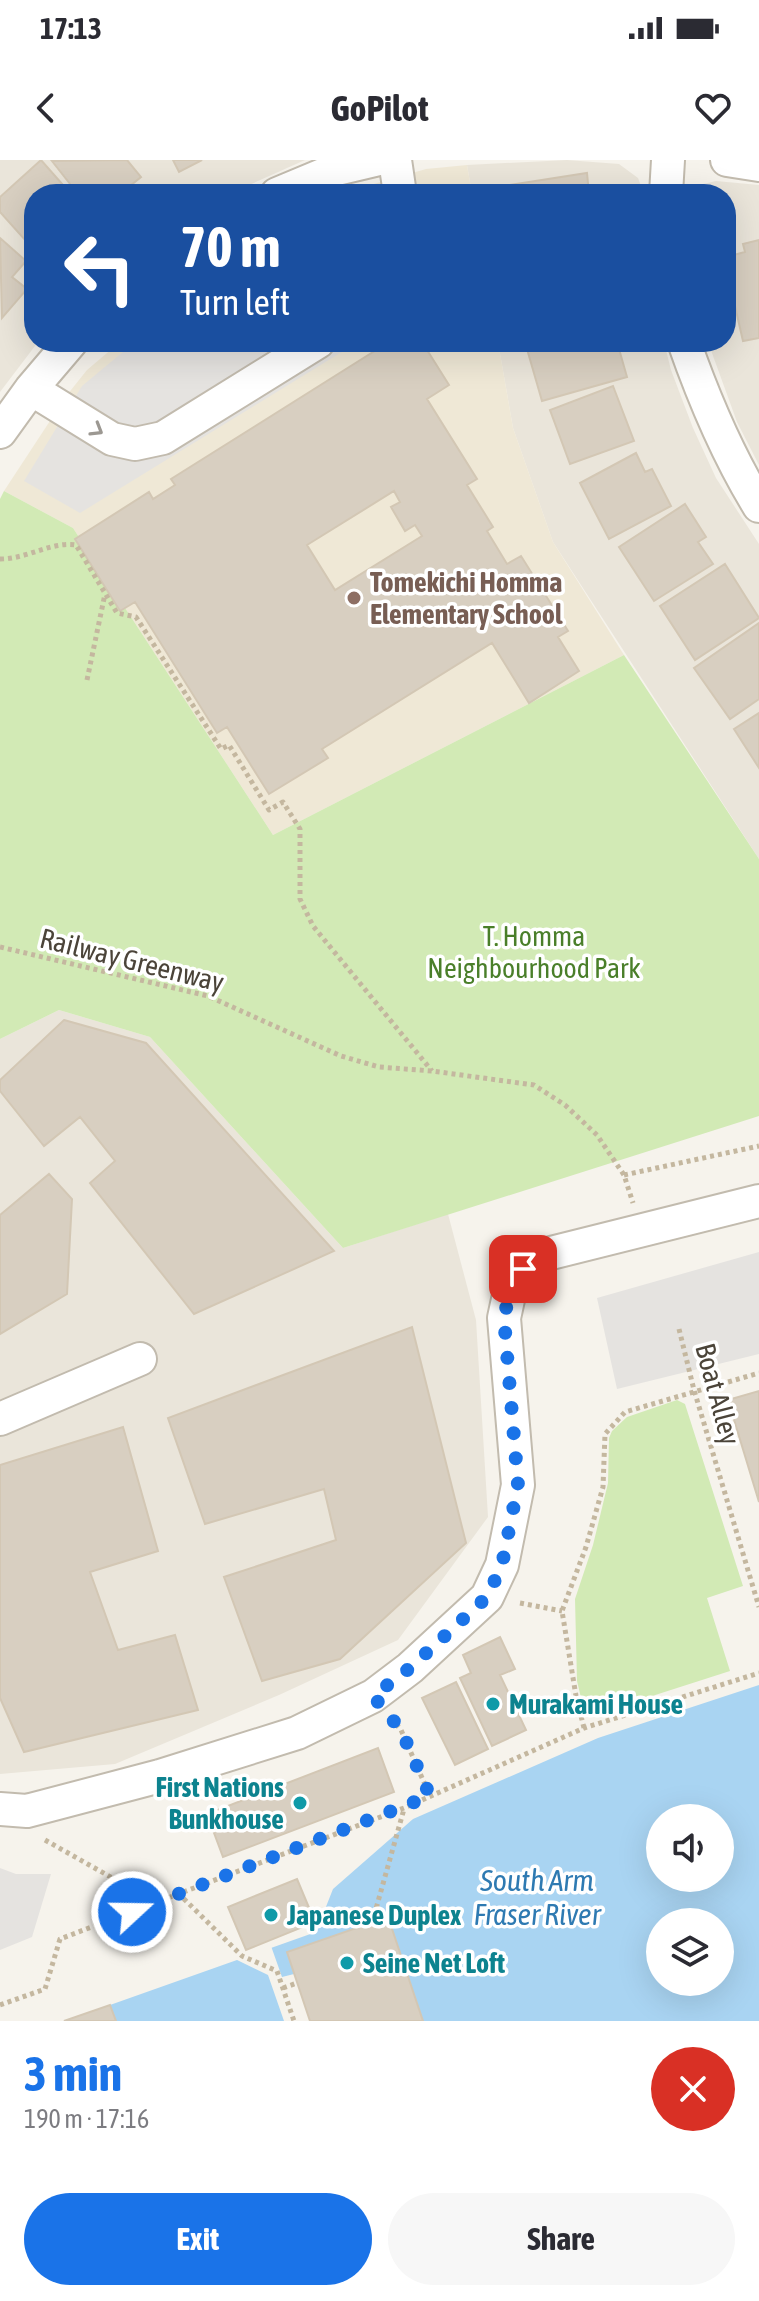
<!DOCTYPE html>
<meta charset="utf-8">
<style>
:root{--surface:#fff;--page:#f7f7f7;--text:#2b2b33;--muted:#7c7c81;--accent:#1a73e8}
body{margin:0;font-family:"Asap Condensed",sans-serif;background:var(--page);color:var(--text);height:100vh;display:flex;flex-direction:column;font-size:30px;white-space:nowrap}
*{box-sizing:border-box;margin:0}
p{font-size:26px;color:var(--muted)}
.icon{flex:none;width:44px;height:44px;fill:none;stroke:currentColor;stroke-width:2;stroke-linecap:round;stroke-linejoin:round}
.map{position:relative;height:1861px;overflow:hidden}
.drawer{display:flex;flex-direction:column;background:var(--surface);flex:1}
.drawer>*{flex:none}
.guide{position:absolute;left:24px;top:24px;width:712px;height:168px;border-radius:32px;box-shadow:0 8px 32px #0002;background:#1a4fa0;color:#fff;overflow:hidden}
.buttons{position:absolute;left:646px;top:1644px;display:grid;gap:16px}
.buttons a{display:grid;place-items:center;width:88px;height:88px;border-radius:50%;background:var(--surface);box-shadow:0 8px 32px #0002;font-size:40px}
.pin{position:absolute;display:grid;place-items:center;width:68px;height:68px;color:#fff;margin:-34px;border-radius:16px;box-shadow:0 4px 12px #0006}
.me{position:absolute;width:88px;margin:-44px;rotate:69deg;stroke-linejoin:round;filter:drop-shadow(0 0 6px #0008)}
.turn{display:flex;align-items:center;gap:28px;height:168px;padding:0 24px;font-size:36px}
.turn .icon{width:104px;height:104px;stroke-width:2.5}
.turn b{display:block;font-size:56px;line-height:68px}
.round{display:grid;place-items:center;flex:none;width:84px;height:84px;border-radius:42px;background:var(--page)}
.headline{display:flex;align-items:center;justify-content:space-between;height:136px;padding:0 24px}
h1{font-size:48px;font-weight:700;line-height:60px;color:var(--accent)}
.cta{display:flex;gap:16px;margin-top:auto;padding:16px 24px}
.cta a{flex:1;height:92px;border-radius:48px;background:var(--accent);color:#fff;font-size:32px;font-weight:700;line-height:92px;text-align:center}
.cta a+a{background:var(--page);color:var(--text)}
.status{display:flex;justify-content:space-between;align-items:center;height:56px;padding:0 40px;background:var(--surface);direction:ltr}
.status svg{height:22px;fill:currentColor}
header{display:flex;justify-content:space-between;align-items:center;height:104px;padding:0 24px;background:var(--surface);font-size:36px;font-weight:700}
.map>svg:first-child{display:block}
.residential{fill:#eae5da}
.education{fill:#efe8d6}
.green{fill:#d2eab5}
.parking{fill:#e5e3e0}
.water{fill:#a9d4f2;fill-rule:evenodd}
.pier{fill:#f6f3ec}
.building{fill:#d8cfc1;stroke:#d3c7b4;stroke-width:2;fill-rule:evenodd}
.lines{fill:none;stroke-linecap:round;stroke-linejoin:round}
.minor-casing{stroke:#c2bbae;stroke-width:36}
.path{stroke:#c4b79f;stroke-width:5;stroke-dasharray:4 4;stroke-linecap:butt}
.minor{stroke:#fff;stroke-width:32}
.oneway{stroke:#9c9892}
.route{stroke:#1a73e8;stroke-width:14;stroke-dasharray:0 25.2}
.education-dot{fill:#8d6e63;stroke:#fff;stroke-width:3}
.culture-dot{fill:#0f9aa8;stroke:#fff;stroke-width:3}
.labels{text-anchor:middle;dominant-baseline:central;stroke-width:7;stroke-linejoin:round;paint-order:stroke}
.education-label{font-size:28px;font-weight:bold;fill:#785e54;stroke:#fff;text-anchor:start}
.park-label{font-size:28px;fill:#4a7f2a;stroke:#fff}
.street-label{font-size:28px;fill:#4b4439;stroke:#fff}
.culture-label{font-size:28px;font-weight:bold;fill:#0d838f;stroke:#fff;text-anchor:start}
.water-label{font-size:30px;font-style:italic;fill:#2e7ab2;stroke:#fff}
</style>
<div class="status"><b>17:13</b><svg viewBox="0 0 49 12"><path d="M0 12V9h3v3zM5 12V6h3v6zM10 12V3h3v9zM15 12V0h3v12zM26 1h20v11H26zM47 4h2v5h-2z"/></svg></div>
<header><svg class="icon" aria-label="back" viewBox="0 0 24 24"><path d="M15 5l-7 7 7 7"/></svg>GoPilot<svg class="icon" aria-label="heart" viewBox="0 0 24 24"><path d="M12 20l-8-8c-3-5 5-10 8-4 3-6 11-1 8 4z"/></svg></header>
<div class="map">
<svg width="759" height="1861" viewBox="0 0 759 1861">
<rect width="100%" height="100%" fill="#f6f3ec"/>
<!-- residential -->
<path class="residential" d="M 0,0 L 305,0 L 229,34 L 34,34 L 34,182 L 38,182 L 0,232 Z
M 567,0 L 619,4 L 638,18 L 644,34 L 472,34 L 467,5 Z
M 716,21 L 759,25 L 759,305 L 737,262 L 708,182 L 726,182 L 726,34 L 691,34 L 699,25 Z
M 498,182 L 664,182 L 671,210 L 693,268 L 716,318 L 759,384 L 759,699 L 553,382 L 513,268 Z
M 59,850 L 150,877 L 343,1088 L 448,1054 L 476,1160 L 488,1357 L 398,1480 L 279,1535 L 115,1604 L 0,1614 L 0,879 Z"/>
<!-- education -->
<path class="education" d="M 467,5 L 472,34 L 339,34 L 426,9 Z
M 120,182 L 498,182 L 513,268 L 553,382 L 624,495 L 273,675 L 73,368 L 4,331 L 67,235 L 87,210 Z"/>
<!-- green -->
<path class="green" d="M 4,331 L 73,368 L 273,675 L 624,495 L 759,699 L 759,956 L 343,1088 L 150,877 L 59,850 L 0,879 L 0,339 Z
M 677,1240 L 685,1244 L 743,1426 L 707,1438 L 730,1511 L 593,1555 L 582,1542 L 577,1521 L 575,1439 L 593,1385 L 608,1323 L 609,1278 L 612,1271 L 627,1257 Z"/>
<!-- parking -->
<path class="parking" d="M 135,182 L 358,182 L 80,353 L 24,321 L 82,226 Z
M 759,1092 L 759,1194 L 617,1229 L 597,1138 Z
M 0,1708 L 16,1714 L 51,1714 L 32,1777 L 0,1790 Z"/>
<!-- water -->
<path class="water" d="M 759,1525 L 759,1861 L 116,1861 L 110,1845 L 316,1772 L 333,1729 L 413,1659 L 598,1578 ZM 660,1658 L 720,1658 L 720,1718 L 660,1718 ZM 660,1762 L 720,1762 L 720,1822 L 660,1822 Z"/>
<!-- pier -->
<path class="pier" d="M 271,1786 L 282,1817 L 294,1814 L 310,1861 L 284,1861 L 268,1815 L 235,1799 Z"/>
<!-- building -->
<path class="building" d="M 41,0 L 71,34 L 34,34 L 34,90 L 0,52 L 0,37 Z
M 127,0 L 141,17 L 120,34 L 78,34 L 52,1 Z
M 173,0 L 202,0 L 179,12 Z
M 587,13 L 589,34 L 497,34 L 496,27 Z
M 0,78 L 26,101 L 12,117 L 27,129 L 2,158 Z
M 759,80 L 759,178 L 743,181 L 726,107 L 726,97 L 745,92 L 743,84 Z
M 389,182 L 422,182 L 449,225 L 427,239 L 477,319 L 467,325 L 493,367 L 487,371 L 507,404 L 521,396 L 568,471 L 558,477 L 579,511 L 529,543 L 492,483 L 322,589 L 328,598 L 269,634 L 227,567 L 217,573 L 135,442 L 120,451 L 75,379 L 149,332 L 153,339 L 175,325 L 171,319 ZM 394,331 L 400,342 L 391,347 L 405,371 L 415,365 L 422,376 L 335,430 L 307,385 Z
M 525,182 L 617,182 L 627,217 L 542,241 Z
M 613,226 L 634,281 L 570,304 L 550,250 Z
M 636,293 L 645,312 L 652,309 L 671,346 L 609,379 L 580,323 Z
M 685,344 L 706,377 L 698,382 L 713,404 L 654,441 L 619,387 Z
M 725,404 L 759,458 L 695,500 L 660,446 Z
M 759,463 L 759,539 L 730,559 L 694,508 Z
M 759,553 L 759,608 L 734,569 Z
M 64,860 L 146,883 L 334,1091 L 194,1154 L 90,1023 L 115,1001 L 80,957 L 44,986 L 0,931 L 0,920 Z
M 49,1014 L 72,1039 L 67,1134 L 0,1174 L 0,1055 Z
M 412,1167 L 466,1383 L 340,1499 L 262,1521 L 224,1417 L 336,1380 L 324,1329 L 205,1364 L 168,1258 Z
M 759,1231 L 759,1342 L 728,1240 Z
M 123,1267 L 158,1391 L 90,1412 L 118,1490 L 175,1475 L 198,1550 L 24,1592 L 0,1538 L 0,1305 Z
M 500,1477 L 515,1509 L 500,1515 L 526,1570 L 492,1586 L 460,1518 L 471,1513 L 463,1495 Z
M 456,1522 L 488,1589 L 455,1605 L 422,1538 Z
M 378,1588 L 394,1632 L 223,1697 L 207,1654 Z
M 297,1719 L 315,1762 L 246,1790 L 228,1747 Z
M 388,1757 L 423,1861 L 310,1861 L 287,1792 Z
M 110,1845 L 116,1861 L 64,1861 Z"/>
<g class="lines">
<defs>
<path id="minor" d="M 395,0 L 400,34
M 727,0 L 759,5
M 277,34 L 337,9 L 375,0
M 666,34 L 668,0
M 684,182 C 704,239 727,294 759,346
M 31,229 L 112,279 L 135,284 L 163,278 L 318,182
M 0,272 L 31,229 L 71,182
M 0,1259 L 140,1199
M 0,1649 L 27,1651 L 160,1616 L 297,1573 L 373,1536 L 410,1508 L 487,1437 L 502,1405 L 518,1325 L 504,1158 L 512,1121 L 535,1097 L 759,1041"/>
</defs>
<!-- minor casing -->
<use href="#minor" class="minor-casing"/>
<!-- path -->
<path class="path" d="M 0,399 C 27,399 52,381 76,385 L 117,453 L 136,457 L 221,589 L 229,585 L 269,650 L 283,642 L 300,669 L 300,739 L 313,766 L 432,911
M 87,520 L 105,434
M 0,787 L 208,836 L 341,896 L 379,907 L 432,911 L 534,925 L 565,945 L 597,975 L 624,1015 L 633,1043
M 624,1015 L 759,986
M 679,1169 L 694,1230 L 759,1447
M 520,1443 L 562,1451
M 391,1558 L 401,1570 L 430,1636
M 584,1568 L 576,1536 L 562,1451 L 586,1387 L 603,1327 L 605,1274 L 625,1252 L 759,1213
M 45,1680 L 155,1742
M 178,1733 L 242,1796 L 277,1811 L 294,1861
M 372,1763 L 404,1649
M 283,1828 L 297,1823
M 0,1845 L 45,1829 L 60,1779 L 404,1648 L 584,1568 L 759,1513"/>
<!-- minor -->
<use href="#minor" class="minor"/>
</g>
<!-- one-way arrows -->
<defs><path id="oneway-chevron" d="M-2-3.5L2.5 0L-2 3.5" fill="none" stroke-width="1.6" stroke-linecap="round" stroke-linejoin="round" transform="scale(2)"/></defs>
<use class="oneway" href="#oneway-chevron" transform="translate(97 270) rotate(31)"/>
<g class="lines">
<!-- route -->
<path class="route" d="M 132,1752 L 430,1636 L 401,1570 L 373,1536 L 410,1508 L 487,1437 L 502,1405 L 518,1325 L 504,1158 L 512,1121 L 523,1109"/>
</g>
<!-- markers -->
<circle class="education-dot" cx="354" cy="438" r="8"/>
<g class="culture-dot">
<circle cx="493" cy="1544" r="8"/>
<circle cx="300" cy="1643" r="8"/>
<circle cx="271" cy="1755" r="8"/>
<circle cx="347" cy="1803" r="8"/>
</g>
<g class="labels">
<!-- education labels -->
<g class="education-label">
<text x="370" y="422">Tomekichi Homma<tspan x="370" dy="32">Elementary School</tspan></text>
</g>
<!-- park labels -->
<g class="park-label">
<text x="534" y="776">T. Homma<tspan x="534" dy="32">Neighbourhood Park</tspan></text>
</g>
<!-- street labels -->
<g class="street-label">
<text transform="translate(132 800) rotate(14)">Railway Greenway</text>
<text transform="translate(718 1234) rotate(75)">Boat Alley</text>
</g>
<!-- culture labels -->
<g class="culture-label">
<text x="509" y="1544">Murakami House</text>
<text x="284" y="1627" text-anchor="end">First Nations<tspan x="284" dy="32">Bunkhouse</tspan></text>
<text x="287" y="1755">Japanese Duplex</text>
<text x="363" y="1803">Seine Net Loft</text>
</g>
<!-- water labels -->
<g class="water-label">
<text x="537" y="1720">South Arm<tspan x="537" dy="34">Fraser River</tspan></text>
</g>
</g>
</svg>
<div class="buttons">
<a><svg class="icon" aria-label="sound" viewBox="0 0 24 24"><path d="M4 9h4l5-4v14l-5-4H4zM17 9q2 3 0 6"/></svg></a>
<a><svg class="icon" aria-label="layers" viewBox="0 0 24 24"><path d="M12 4l9 5-9 5-9-5zM3 14l9 5 9-5"/></svg></a>
</div>
<div class="pin" style="left:523px;top:1109px;background:#d93025"><svg class="icon" aria-label="arrive" viewBox="0 0 24 24"><path d="M6 21V4h12l-3 4 3 4H6"/></svg></div>
<svg class="me" style="left:132px;top:1752px" viewBox="-20 -20 40 40"><circle r="17" fill="#1a73e8" stroke="#fff" stroke-width="3"/><path d="M0-11L8 9 0 5-8 9z" fill="#fff"/></svg>
<div class="guide">
<div class="turn"><svg class="icon" aria-label="left" viewBox="0 0 24 24"><path d="M17 20v-9H6M10 6l-5 5 5 5"/></svg><div><b>70 m</b>Turn left</div></div>
</div>
</div>
<section class="drawer">
<div class="headline"><div><h1>3 min</h1><p>190 m · 17:16</p></div><a class="round" style="background:#d93025;color:#fff"><svg class="icon" aria-label="close" viewBox="0 0 24 24"><path d="M6 6l12 12M18 6L6 18"/></svg></a></div>
<div class="cta"><a>Exit</a><a>Share</a></div>
</section>
